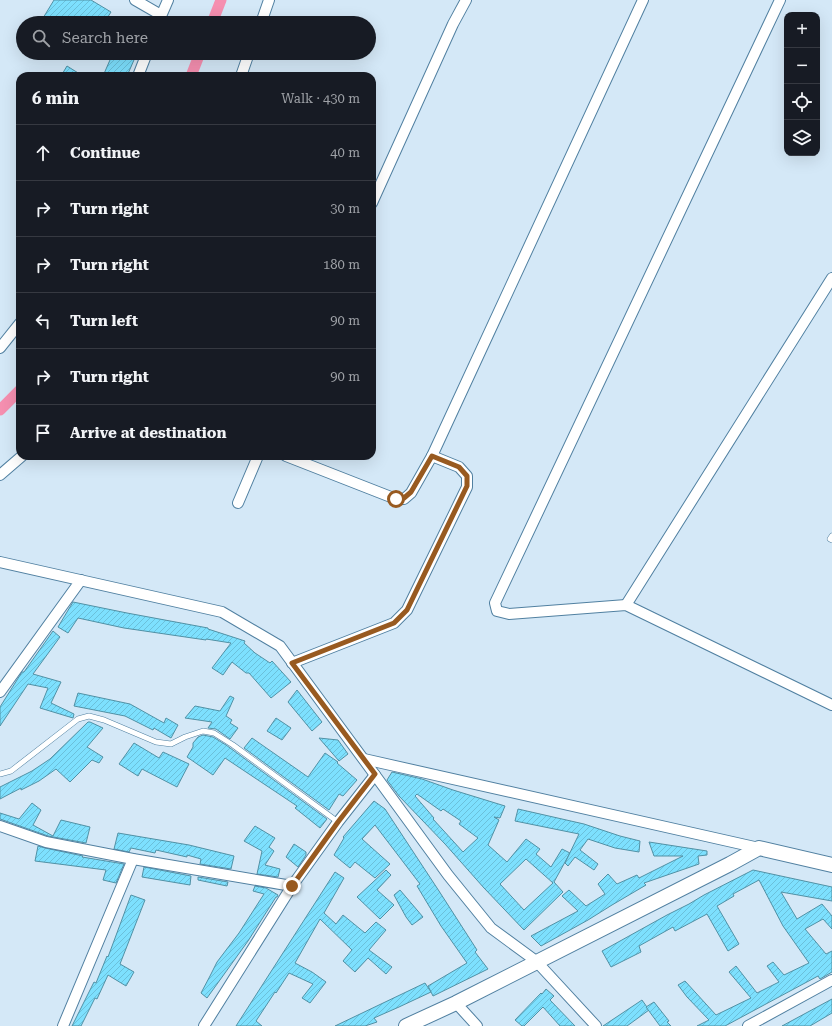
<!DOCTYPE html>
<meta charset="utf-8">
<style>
:root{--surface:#171b24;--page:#242831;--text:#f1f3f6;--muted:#9ea1a6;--line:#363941}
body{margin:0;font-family:"Roboto Serif",serif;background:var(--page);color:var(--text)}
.controls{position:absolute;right:12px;top:12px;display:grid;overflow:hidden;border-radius:8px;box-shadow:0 4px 16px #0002}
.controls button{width:36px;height:36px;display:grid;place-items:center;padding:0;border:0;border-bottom:1px solid var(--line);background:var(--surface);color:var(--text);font:20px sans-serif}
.stop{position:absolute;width:12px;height:12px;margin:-9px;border:3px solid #985a20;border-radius:50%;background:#fff}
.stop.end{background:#985a20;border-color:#fff;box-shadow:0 1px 4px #0008}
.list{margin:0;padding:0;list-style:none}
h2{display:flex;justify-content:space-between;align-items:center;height:52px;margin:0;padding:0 16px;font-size:17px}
h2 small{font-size:13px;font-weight:400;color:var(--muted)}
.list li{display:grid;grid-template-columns:26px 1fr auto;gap:12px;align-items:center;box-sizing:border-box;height:56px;padding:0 16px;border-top:1px solid var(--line)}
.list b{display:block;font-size:15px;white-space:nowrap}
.list em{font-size:13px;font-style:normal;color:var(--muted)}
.icon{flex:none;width:22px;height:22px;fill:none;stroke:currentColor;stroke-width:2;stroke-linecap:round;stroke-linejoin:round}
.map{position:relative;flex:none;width:832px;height:1026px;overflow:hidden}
.search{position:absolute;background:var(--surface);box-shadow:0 4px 16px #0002;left:16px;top:16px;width:360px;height:44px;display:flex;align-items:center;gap:10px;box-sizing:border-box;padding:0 14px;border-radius:22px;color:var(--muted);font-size:15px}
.panel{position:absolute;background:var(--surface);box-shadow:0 4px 16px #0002;left:16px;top:72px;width:360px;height:388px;border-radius:12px}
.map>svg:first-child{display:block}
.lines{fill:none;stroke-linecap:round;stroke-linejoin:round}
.canal{stroke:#f58fb0;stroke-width:11}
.building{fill:url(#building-hatch);stroke:#5191a5;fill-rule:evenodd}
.lane-casing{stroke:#5180a1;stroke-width:6}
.street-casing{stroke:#5180a1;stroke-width:12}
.secondary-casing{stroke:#5180a1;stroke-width:16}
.lane{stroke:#fff;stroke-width:5}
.street{stroke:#fff;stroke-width:10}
.secondary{stroke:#fff;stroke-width:14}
.route{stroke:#985a20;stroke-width:5}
</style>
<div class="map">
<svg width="832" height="1026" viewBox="0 0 832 1026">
<defs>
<pattern id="building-hatch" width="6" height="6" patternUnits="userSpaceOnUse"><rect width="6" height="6" fill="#7de0fe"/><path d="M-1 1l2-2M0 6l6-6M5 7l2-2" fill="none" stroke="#6bc0da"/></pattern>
</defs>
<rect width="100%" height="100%" fill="#d4e8f7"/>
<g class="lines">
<g class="canal">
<path d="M212 23 221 0"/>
<path d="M191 76 200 53"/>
<path d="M0 410 20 390"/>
</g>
</g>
<g class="building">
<path d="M54 0H91L111 12 104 23H40Z"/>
<path d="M113 53H137L127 76H103Z"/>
<path d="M67 66 83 76H61Z"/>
<path d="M73 602 127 613 208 628V629L245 641 244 643 255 653 270 663 272 661 291 682 271 698 249 673H246L232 662 223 675 212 668 231 643 206 639V640L124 628 78 618 68 633 58 627Z"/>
<path d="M53 631 60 637 33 674 61 682 51 703 74 714 73 718 40 708 48 688 28 684 0 726V707L22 672H24Z"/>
<path d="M297 690 322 722 312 731 288 702Z"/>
<path d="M78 693 130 704 164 723 166 718 178 725 171 738 154 728 153 730 125 716 74 706Z"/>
<path d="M230 696 234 698 226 716 232 720 230 723 238 728 230 739 216 729 208 728 212 722 185 718 195 706 220 711Z"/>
<path d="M276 718 291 728 282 740 267 731Z"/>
<path d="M88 722H90L103 728 87 747 103 757 99 763 92 760 70 782 56 769 39 781 21 790V788L0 799V787L32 771 50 759Z"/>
<path d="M203 735 213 737 226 745 327 819 320 828 295 808 297 806 225 758 213 775 187 757 193 747V743L198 737Z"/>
<path d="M252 738 308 777 325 753 338 762 337 763 357 780 343 796 339 794 329 810 244 748Z"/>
<path d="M319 738 338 740 348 754 339 761Z"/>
<path d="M134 743 159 758 163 752 189 764 177 787 142 769 138 776 119 764Z"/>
<path d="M392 772 422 779 453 790 505 806 500 818 494 817 499 820 488 845 507 862 526 839 540 849 536 854 551 867 562 849 570 853 554 882 563 892 524 930 484 888 445 844 399 796 387 780ZM417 794 441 811 443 809 461 821 459 824 478 838 463 852 433 819 434 818 415 796ZM526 859 553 883 524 910 500 884Z"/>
<path d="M374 801 385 809 439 891 477 950 475 952 488 969 433 996 428 986 467 963 441 926 417 886 420 884 375 825 362 839 390 864 375 878 355 862 350 868 334 855 344 838 343 837Z"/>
<path d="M32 803 41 810 33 825 53 836 61 820 90 827 86 843 48 836 0 819V813L19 819Z"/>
<path d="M518 809 584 824 620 836 640 841 639 852 615 848 588 839 580 850 598 864 594 870 575 857 568 866 565 863 579 834 515 821Z"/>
<path d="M255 826 275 838 269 847 274 851 265 865 280 869 278 877 257 874 262 851 244 841Z"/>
<path d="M118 833 189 845 234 856 231 869 200 864 201 859 187 855V857L156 850 155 853 131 848 129 852 114 849Z"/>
<path d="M649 842 707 851V855L698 856 699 864 644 883 646 885 612 905 588 920 541 946 531 936 578 911 562 896 569 890 586 906 605 894 598 884 608 874 617 884 637 875 639 878 683 856H654Z"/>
<path d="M294 844 306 852V855L298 867 286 857Z"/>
<path d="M38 846 45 848 83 856 82 857 124 864 116 883 103 880 106 870 35 861Z"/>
<path d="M144 867 191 876 190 885 142 877Z"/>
<path d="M386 870 391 875 377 890 394 905 380 919 357 897Z"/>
<path d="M753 870 832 887V901L781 892 797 919 822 904 832 916V929L823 919 805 929 826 954 832 951V972L820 979 818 976 725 1026H697L709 1020 687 997 678 985 685 981 716 1015 751 998 729 972 736 966 757 993 779 982 767 966 773 962 784 975 809 963 783 926 759 880 733 894 734 896 717 906 739 944 728 951 707 914 675 931 673 927 639 946 641 952 611 967 602 951 667 915 689 904 704 895Z"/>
<path d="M335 872 344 878 324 913 336 924 343 915 365 933 376 922 386 930 369 950 392 967 386 974 368 958 355 972 343 961 352 950 320 919 295 963 312 972 326 982 310 1003 302 998 313 984 289 973 276 993 275 992 256 1021 262 1026H236Z"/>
<path d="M198 877 228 882 227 886 198 880Z"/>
<path d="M255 886 266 888 278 895 277 897H276L248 941 207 998 201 993 210 976 217 962 239 933 264 894 253 891Z"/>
<path d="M400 890 423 917 412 925 406 917 394 895Z"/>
<path d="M131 895 145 900 120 964 134 972 126 986 108 975 97 999 95 998 81 1026H72L94 982 96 983 107 956 108 957Z"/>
<path d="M425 983 431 992 399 1007 374 1018 377 1022 365 1026H335Z"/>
<path d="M546 989 554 996 550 1000 575 1026H560L543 1007 524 1026H522L515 1020 541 993 542 994Z"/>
<path d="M832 999V1013L810 1026H782Z"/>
<path d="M642 1000 649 1010 627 1026H603Z"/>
<path d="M654 1002 669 1021 667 1022 671 1026H660L646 1007Z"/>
</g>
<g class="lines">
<defs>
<g id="lane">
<path d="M832 536 830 539 832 540"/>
<path d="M0 774 11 771 78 719 89 716 104 720 156 742 171 744 185 737 203 731 214 733 233 745 338 822"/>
</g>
<g id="street">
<path d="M135 0 161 15"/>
<path d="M780 0 495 603 497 611 509 614 626 605 832 705"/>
<path d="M158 23 168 0"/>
<path d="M261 23 269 0"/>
<path d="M138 76 147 53"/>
<path d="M241 76 249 53"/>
<path d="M372 203 453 24 466 0"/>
<path d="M0 348 20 323"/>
<path d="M286 456 396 499H404L411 493 432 456 643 0"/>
<path d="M0 475 22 456"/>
<path d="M238 503 258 456"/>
<path d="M0 562 222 612 280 646 375 775 448 875 491 928 536 961 596 1026"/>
<path d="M626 605 832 278"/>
<path d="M292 663 394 623 407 610 467 487V476L459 467 432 456"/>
<path d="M0 692 81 580"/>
<path d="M364 759 759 848"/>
<path d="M0 826 46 842 133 859 292 886"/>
<path d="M456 1003 477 1026"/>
<path d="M63 1026 133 859"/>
<path d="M204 1026 292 886 338 822 375 775"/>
<path d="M748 1026 832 980"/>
</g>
<path id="secondary" d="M406 1026 456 1003 730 864 759 848 832 865"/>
</defs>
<use href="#lane" class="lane-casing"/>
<use href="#street" class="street-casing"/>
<use href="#secondary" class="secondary-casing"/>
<use href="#lane" class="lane"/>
<use href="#street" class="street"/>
<use href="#secondary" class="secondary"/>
</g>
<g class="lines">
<path class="route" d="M292 886 338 822 375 774 292 663 394 623 407 610 467 486V476L459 467 432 456 411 492 404 498 396 499"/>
</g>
</svg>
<div class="controls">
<button>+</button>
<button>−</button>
<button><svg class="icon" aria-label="locate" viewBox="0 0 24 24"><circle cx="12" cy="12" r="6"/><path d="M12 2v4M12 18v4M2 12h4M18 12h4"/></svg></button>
<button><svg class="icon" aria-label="layers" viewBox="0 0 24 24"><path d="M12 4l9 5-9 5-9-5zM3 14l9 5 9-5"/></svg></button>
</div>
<div class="stop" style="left:396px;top:499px"></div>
<div class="stop end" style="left:292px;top:886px"></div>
<div class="search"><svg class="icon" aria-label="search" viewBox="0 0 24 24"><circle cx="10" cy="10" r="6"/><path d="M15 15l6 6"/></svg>Search here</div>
<section class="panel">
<h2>6 min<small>Walk · 430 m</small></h2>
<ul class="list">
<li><svg class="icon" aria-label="ahead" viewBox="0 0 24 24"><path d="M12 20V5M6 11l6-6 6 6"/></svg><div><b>Continue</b></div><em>40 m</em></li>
<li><svg class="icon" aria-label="right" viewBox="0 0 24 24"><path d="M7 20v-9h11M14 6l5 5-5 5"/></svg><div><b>Turn right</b></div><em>30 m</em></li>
<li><svg class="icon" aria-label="right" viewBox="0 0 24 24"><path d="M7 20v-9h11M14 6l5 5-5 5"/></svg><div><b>Turn right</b></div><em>180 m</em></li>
<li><svg class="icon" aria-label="left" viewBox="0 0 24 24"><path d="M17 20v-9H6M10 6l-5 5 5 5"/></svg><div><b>Turn left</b></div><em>90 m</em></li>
<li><svg class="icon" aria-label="right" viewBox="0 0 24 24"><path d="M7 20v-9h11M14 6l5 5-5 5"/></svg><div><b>Turn right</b></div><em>90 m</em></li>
<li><svg class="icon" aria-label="arrive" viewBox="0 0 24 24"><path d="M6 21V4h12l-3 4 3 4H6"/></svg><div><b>Arrive at destination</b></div></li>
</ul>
</section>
</div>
